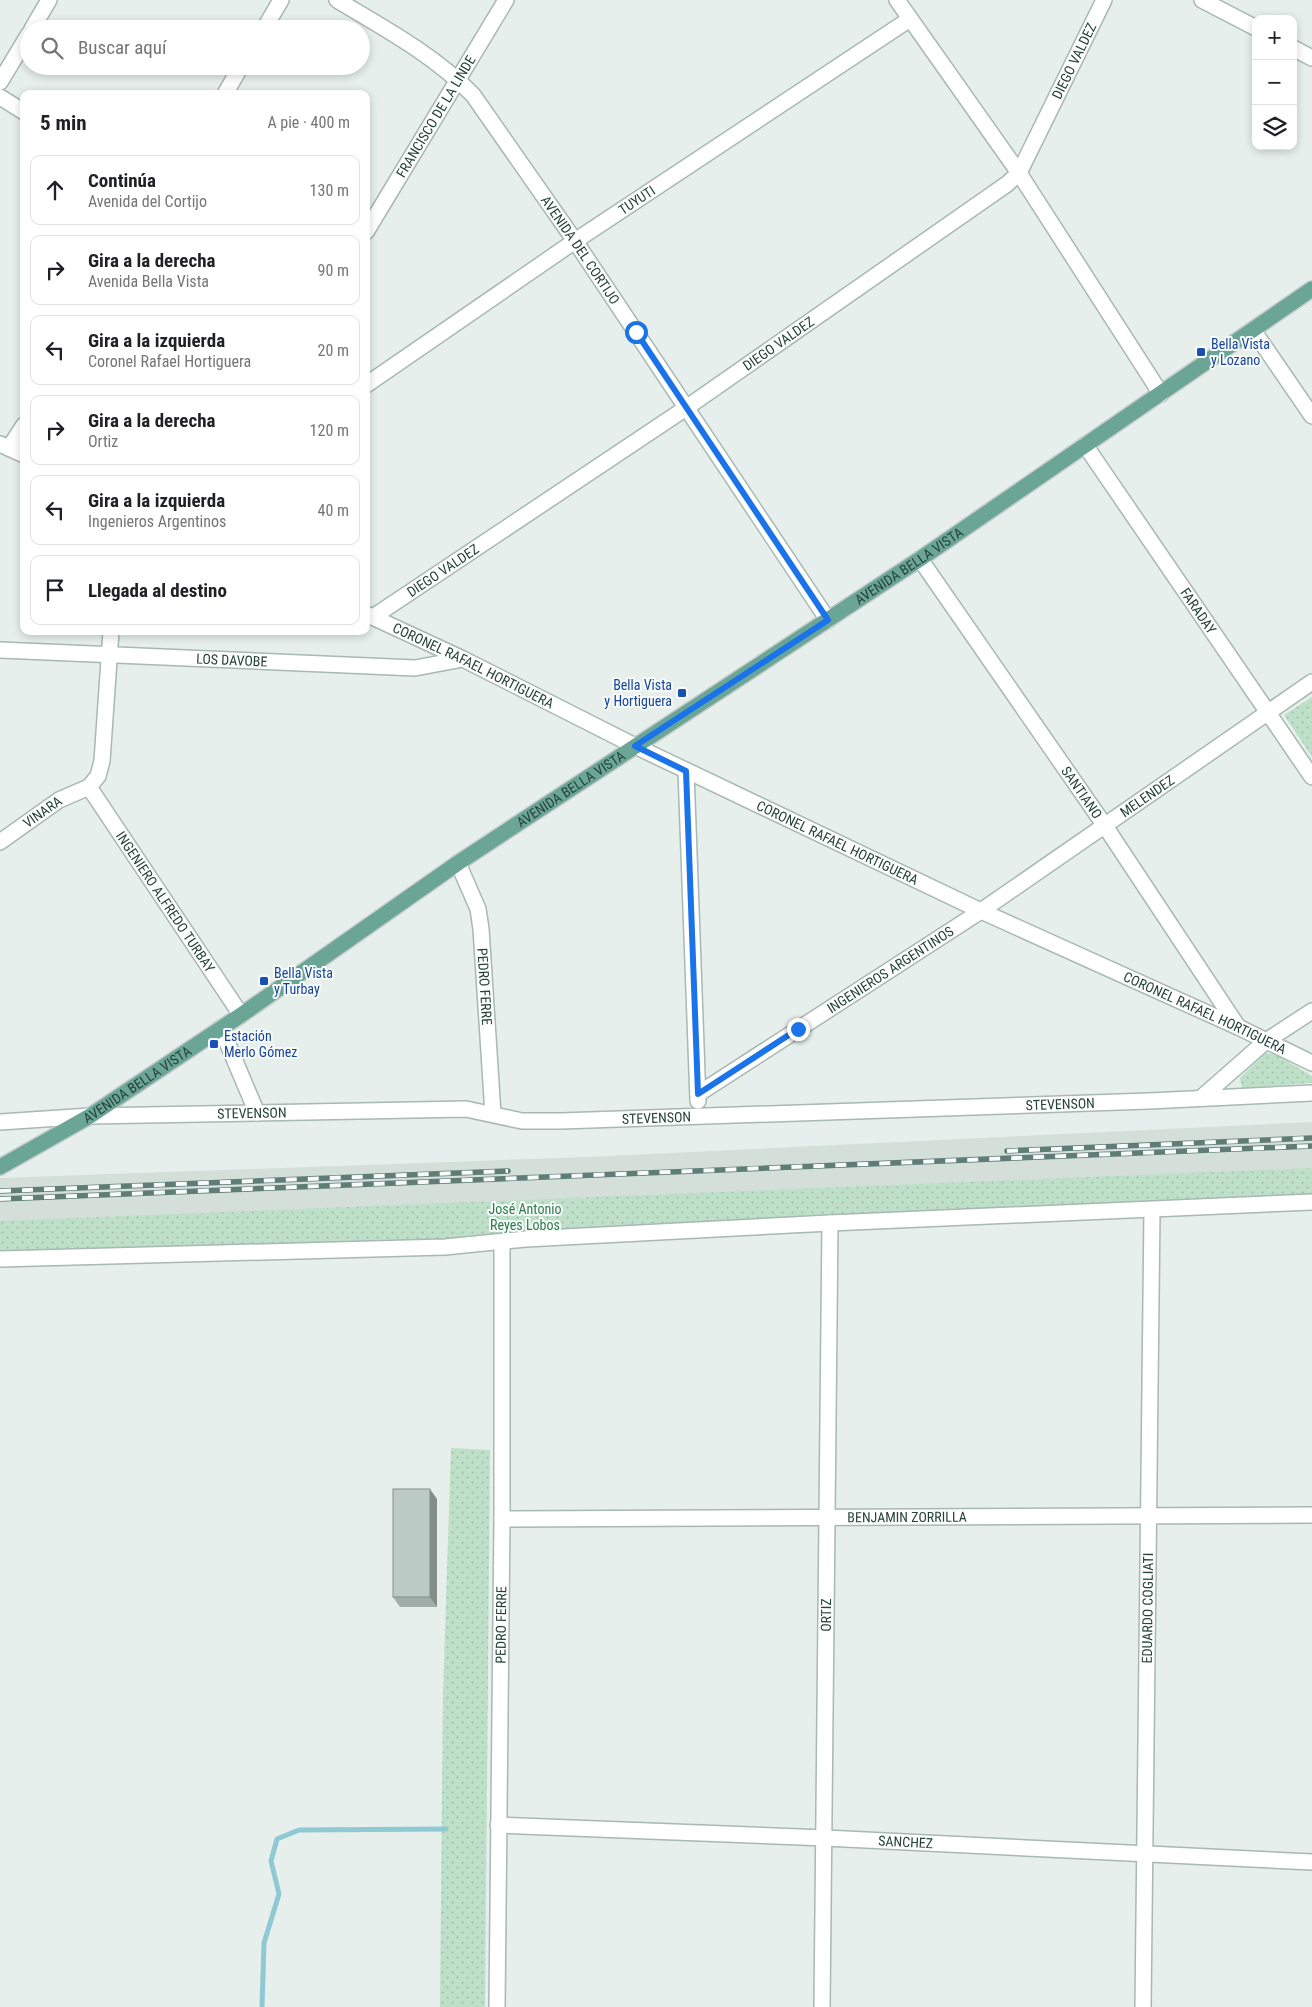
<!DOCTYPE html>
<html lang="es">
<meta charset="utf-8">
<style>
:root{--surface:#fff;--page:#f6f6f6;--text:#202124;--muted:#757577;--line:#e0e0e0}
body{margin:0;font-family:"Roboto Condensed",sans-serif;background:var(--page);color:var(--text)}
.controls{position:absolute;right:15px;top:15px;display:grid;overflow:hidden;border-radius:10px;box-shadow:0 2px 8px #0003}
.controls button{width:45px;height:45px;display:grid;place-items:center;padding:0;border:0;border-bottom:1px solid var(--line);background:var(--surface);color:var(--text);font:25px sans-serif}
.stop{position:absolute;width:15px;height:15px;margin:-11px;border:4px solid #1a73e8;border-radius:50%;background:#fff}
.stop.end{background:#1a73e8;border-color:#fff;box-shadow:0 1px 5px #0008}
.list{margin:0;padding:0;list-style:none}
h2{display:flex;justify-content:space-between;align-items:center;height:65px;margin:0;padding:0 20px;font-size:21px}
h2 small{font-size:16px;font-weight:400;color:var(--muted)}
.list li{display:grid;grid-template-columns:32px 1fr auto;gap:15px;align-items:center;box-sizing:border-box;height:70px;margin:0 10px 10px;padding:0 10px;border:1px solid var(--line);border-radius:10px}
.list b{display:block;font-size:19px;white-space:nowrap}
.list p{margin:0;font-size:16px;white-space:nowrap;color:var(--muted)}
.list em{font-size:16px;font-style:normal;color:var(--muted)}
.icon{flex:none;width:28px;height:28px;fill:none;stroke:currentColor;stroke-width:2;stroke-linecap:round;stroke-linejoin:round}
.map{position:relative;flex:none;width:1312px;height:2007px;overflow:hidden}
.search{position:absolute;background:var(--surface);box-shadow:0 2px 8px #0003;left:20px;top:20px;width:350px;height:55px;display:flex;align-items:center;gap:12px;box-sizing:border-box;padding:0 18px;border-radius:28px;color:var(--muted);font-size:19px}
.panel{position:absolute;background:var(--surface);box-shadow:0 2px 8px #0003;left:20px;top:90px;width:350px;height:545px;border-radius:10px}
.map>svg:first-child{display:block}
.built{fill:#d4dfda}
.green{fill:url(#green-dots)}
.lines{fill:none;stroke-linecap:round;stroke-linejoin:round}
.stream{stroke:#8ec9d4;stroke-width:5}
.minor-casing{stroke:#a8b8b2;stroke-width:18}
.major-casing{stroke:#c2cac8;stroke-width:18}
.minor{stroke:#fff;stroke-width:15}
.major{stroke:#6aa596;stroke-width:15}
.rail-casing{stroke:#5f7d75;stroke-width:5.5}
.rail{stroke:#f7fbf9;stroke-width:4;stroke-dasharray:11;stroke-linecap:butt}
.wall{fill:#a1aea9}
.shaded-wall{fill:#838d89}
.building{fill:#bbcac4;stroke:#838d89}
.route{stroke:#1a73e8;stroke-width:6}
.transit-dot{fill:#1a4fb4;stroke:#f7fbf9;stroke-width:2}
.labels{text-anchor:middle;stroke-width:4;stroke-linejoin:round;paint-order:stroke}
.street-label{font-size:14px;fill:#24423a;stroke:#f7fbf9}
.transit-label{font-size:14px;fill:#164399;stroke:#f7fbf9;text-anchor:start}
.park-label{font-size:14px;fill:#2d7a4b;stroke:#f7fbf9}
</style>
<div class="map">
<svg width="1312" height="2007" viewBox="0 0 1312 2007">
<defs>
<pattern id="green-dots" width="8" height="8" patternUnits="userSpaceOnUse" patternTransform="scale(1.25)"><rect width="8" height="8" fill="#bfe0c8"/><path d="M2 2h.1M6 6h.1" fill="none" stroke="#a4c1ad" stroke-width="1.8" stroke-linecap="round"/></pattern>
</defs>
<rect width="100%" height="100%" fill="#e6efeb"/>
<path class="built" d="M1312 1122V1194L0 1262V1178L587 1157Z"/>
<g class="green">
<path d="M1312 697V757L1284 715Z"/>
<path d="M1265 1053 1275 1054 1312 1076V1083L1242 1088 1240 1078Z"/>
<path d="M1312 1168V1196L507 1236 0 1255V1221Z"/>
<path d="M451 1448 490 1450 485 2007H440L443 1692Z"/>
</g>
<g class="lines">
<path class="stream" d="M262 2007 264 1943 279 1894 271 1861 277 1839 299 1830 446 1829"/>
<defs>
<g id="minor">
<path id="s1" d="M337 0C384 28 434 55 473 95L575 241 828 620"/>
<path d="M897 0 1019 173 1161 394"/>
<path d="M1202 0 1256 28"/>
<path d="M32 29 49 0"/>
<path d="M264 29 281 0"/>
<path d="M1293 48 1312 58"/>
<path d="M0 82 29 34"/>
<path d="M225 94 241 66"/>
<path d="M0 97 24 112"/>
<path id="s2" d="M366 232 506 0"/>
<path d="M1253 330 1312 416"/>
<path id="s3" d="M366 385 575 241 910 19"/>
<path d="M0 444 24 455"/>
<path id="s4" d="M1085 445 1312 777"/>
<path d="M9 448 24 425"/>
<path id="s5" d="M920 559 1105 826 1238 1027"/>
<path id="s6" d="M366 614 463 659 635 746 981 911 1238 1027 1312 1063"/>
<path id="s7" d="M373 617 686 408 1007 184 1019 173 1104 0"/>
<path id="s8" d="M0 650 415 668 463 659"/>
<path d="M686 771 698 1101"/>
<path id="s9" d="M89 787 241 1015"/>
<path id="s10" d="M0 842 59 800 89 787 98 776 102 761 111 631"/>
<path id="s11" d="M458 863 478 909 481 929 493 1114"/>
<path d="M221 1028 257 1113"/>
<path id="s12" d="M698 1094 981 911 1312 682"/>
<path d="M1201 1098 1266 1041 1312 1011"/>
<path id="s13" d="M0 1122 90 1116 466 1109 522 1121H561L1149 1101 1312 1093"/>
<path d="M0 1259 445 1247 526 1239 830 1223 1312 1202"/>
<path id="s14" d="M502 1519 1312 1515"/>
<path id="s15" d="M498 1825 825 1838 1312 1862"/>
<path id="s16" d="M497 2007 502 1519V1242"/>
<path id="s17" d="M822 2007 830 1223"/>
<path id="s18" d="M1143 2007 1152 1210"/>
</g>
<g id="major">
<path id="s19" d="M0 1167 90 1116 241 1015 458 863 920 559 1312 289"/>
</g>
</defs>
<use href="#minor" class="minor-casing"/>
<use href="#major" class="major-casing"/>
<use href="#minor" class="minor"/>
<use href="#major" class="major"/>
<defs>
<g id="rail">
<path d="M1007 1151 1312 1138"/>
<path d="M0 1191 508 1171"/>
<path d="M0 1199 1312 1146"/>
</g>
</defs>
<use href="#rail" class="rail-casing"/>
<use href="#rail" class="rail"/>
</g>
<path class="wall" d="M437 1499V1607H400L393 1597Z"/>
<path class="shaded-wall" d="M430 1489 437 1499V1607L430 1597Z"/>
<rect class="building" x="393" y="1489" width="37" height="108"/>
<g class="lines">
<path class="route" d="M636 332 828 620 635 746 686 771 698 1094 798 1029"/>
</g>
<g class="transit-dot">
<rect x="1196" y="347" width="10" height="10" rx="2.5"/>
<rect x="677" y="688" width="10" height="10" rx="2.5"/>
<rect x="259" y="976" width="10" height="10" rx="2.5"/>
<rect x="209" y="1039" width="10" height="10" rx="2.5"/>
</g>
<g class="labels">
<g class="street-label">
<text dy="5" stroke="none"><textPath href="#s7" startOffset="909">DIEGO VALDEZ</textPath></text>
<text dy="5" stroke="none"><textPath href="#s2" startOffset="135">FRANCISCO DE LA LINDE</textPath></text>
<text dy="5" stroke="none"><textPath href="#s3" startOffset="328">TUYUTI</textPath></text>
<text dy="5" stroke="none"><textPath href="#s1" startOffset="355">AVENIDA DEL CORTIJO</textPath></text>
<text dy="5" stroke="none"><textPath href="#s7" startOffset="489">DIEGO VALDEZ</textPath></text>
<text dy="5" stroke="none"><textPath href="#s19" startOffset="1090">AVENIDA BELLA VISTA</textPath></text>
<text dy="5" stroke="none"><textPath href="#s7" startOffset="84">DIEGO VALDEZ</textPath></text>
<text dy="5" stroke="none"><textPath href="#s4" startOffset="201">FARADAY</textPath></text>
<text dy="5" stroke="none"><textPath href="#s8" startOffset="232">LOS DAVOBE</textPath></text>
<text dy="5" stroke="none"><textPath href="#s6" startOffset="119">CORONEL RAFAEL HORTIGUERA</textPath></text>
<text dy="5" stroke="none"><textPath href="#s19" startOffset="685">AVENIDA BELLA VISTA</textPath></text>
<text dy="5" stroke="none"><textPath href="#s5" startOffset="284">SANTIANO</textPath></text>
<text dy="5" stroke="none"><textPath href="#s12" startOffset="539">MELENDEZ</textPath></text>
<text dy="5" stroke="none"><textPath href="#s10" startOffset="52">VINARA</textPath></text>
<text dy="5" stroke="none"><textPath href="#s6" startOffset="524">CORONEL RAFAEL HORTIGUERA</textPath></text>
<text dy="5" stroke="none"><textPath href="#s9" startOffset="138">INGENIERO ALFREDO TURBAY</textPath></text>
<text dy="5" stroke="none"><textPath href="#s12" startOffset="229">INGENIEROS ARGENTINOS</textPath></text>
<text dy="5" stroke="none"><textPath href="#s11" startOffset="128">PEDRO FERRE</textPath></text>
<text dy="5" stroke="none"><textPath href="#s6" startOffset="929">CORONEL RAFAEL HORTIGUERA</textPath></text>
<text dy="5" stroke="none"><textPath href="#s19" startOffset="160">AVENIDA BELLA VISTA</textPath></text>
<text dy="5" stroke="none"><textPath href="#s13" startOffset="1062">STEVENSON</textPath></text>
<text dy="5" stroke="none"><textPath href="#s13" startOffset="252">STEVENSON</textPath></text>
<text dy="5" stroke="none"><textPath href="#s13" startOffset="658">STEVENSON</textPath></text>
<text dy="5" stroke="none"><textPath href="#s14" startOffset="405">BENJAMIN ZORRILLA</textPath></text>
<text dy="5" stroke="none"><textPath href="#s18" startOffset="399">EDUARDO COGLIATI</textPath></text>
<text dy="5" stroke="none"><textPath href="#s17" startOffset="392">ORTIZ</textPath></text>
<text dy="5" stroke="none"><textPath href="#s16" startOffset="382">PEDRO FERRE</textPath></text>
<text dy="5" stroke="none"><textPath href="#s15" startOffset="408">SANCHEZ</textPath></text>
</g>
<g class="transit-label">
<text x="1211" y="349">Bella Vista<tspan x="1211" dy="16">y Lozano</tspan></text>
<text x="672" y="690" text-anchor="end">Bella Vista<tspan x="672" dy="16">y Hortiguera</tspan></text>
<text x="274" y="978">Bella Vista<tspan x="274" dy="16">y Turbay</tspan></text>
<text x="224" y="1041">Estación<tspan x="224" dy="16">Merlo Gómez</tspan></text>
</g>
<g class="park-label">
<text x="525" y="1214">José Antonio<tspan x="525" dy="16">Reyes Lobos</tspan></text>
</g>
</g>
</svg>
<div class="controls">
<button>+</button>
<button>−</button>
<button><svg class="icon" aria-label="layers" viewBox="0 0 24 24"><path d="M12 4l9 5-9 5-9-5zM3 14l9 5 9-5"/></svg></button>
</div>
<div class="stop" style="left:636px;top:332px"></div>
<div class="stop end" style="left:798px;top:1029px"></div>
<div class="search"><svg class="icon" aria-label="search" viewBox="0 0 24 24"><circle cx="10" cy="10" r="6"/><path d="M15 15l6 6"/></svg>Buscar aquí</div>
<section class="panel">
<h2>5 min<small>A pie · 400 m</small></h2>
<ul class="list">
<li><svg class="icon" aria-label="ahead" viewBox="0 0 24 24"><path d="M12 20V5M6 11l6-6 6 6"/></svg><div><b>Continúa</b><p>Avenida del Cortijo</p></div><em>130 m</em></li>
<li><svg class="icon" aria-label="right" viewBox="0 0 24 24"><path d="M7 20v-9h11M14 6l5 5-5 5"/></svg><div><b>Gira a la derecha</b><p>Avenida Bella Vista</p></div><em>90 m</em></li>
<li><svg class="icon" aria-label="left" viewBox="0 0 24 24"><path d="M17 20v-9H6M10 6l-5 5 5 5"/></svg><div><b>Gira a la izquierda</b><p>Coronel Rafael Hortiguera</p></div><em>20 m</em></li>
<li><svg class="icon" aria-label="right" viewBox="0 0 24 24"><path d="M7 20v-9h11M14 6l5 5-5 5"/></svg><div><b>Gira a la derecha</b><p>Ortiz</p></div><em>120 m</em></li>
<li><svg class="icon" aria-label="left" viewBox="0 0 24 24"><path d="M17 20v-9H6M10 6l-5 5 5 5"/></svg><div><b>Gira a la izquierda</b><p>Ingenieros Argentinos</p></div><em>40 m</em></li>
<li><svg class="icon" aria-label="arrive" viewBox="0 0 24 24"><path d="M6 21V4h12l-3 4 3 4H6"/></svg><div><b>Llegada al destino</b></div></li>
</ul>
</section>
</div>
